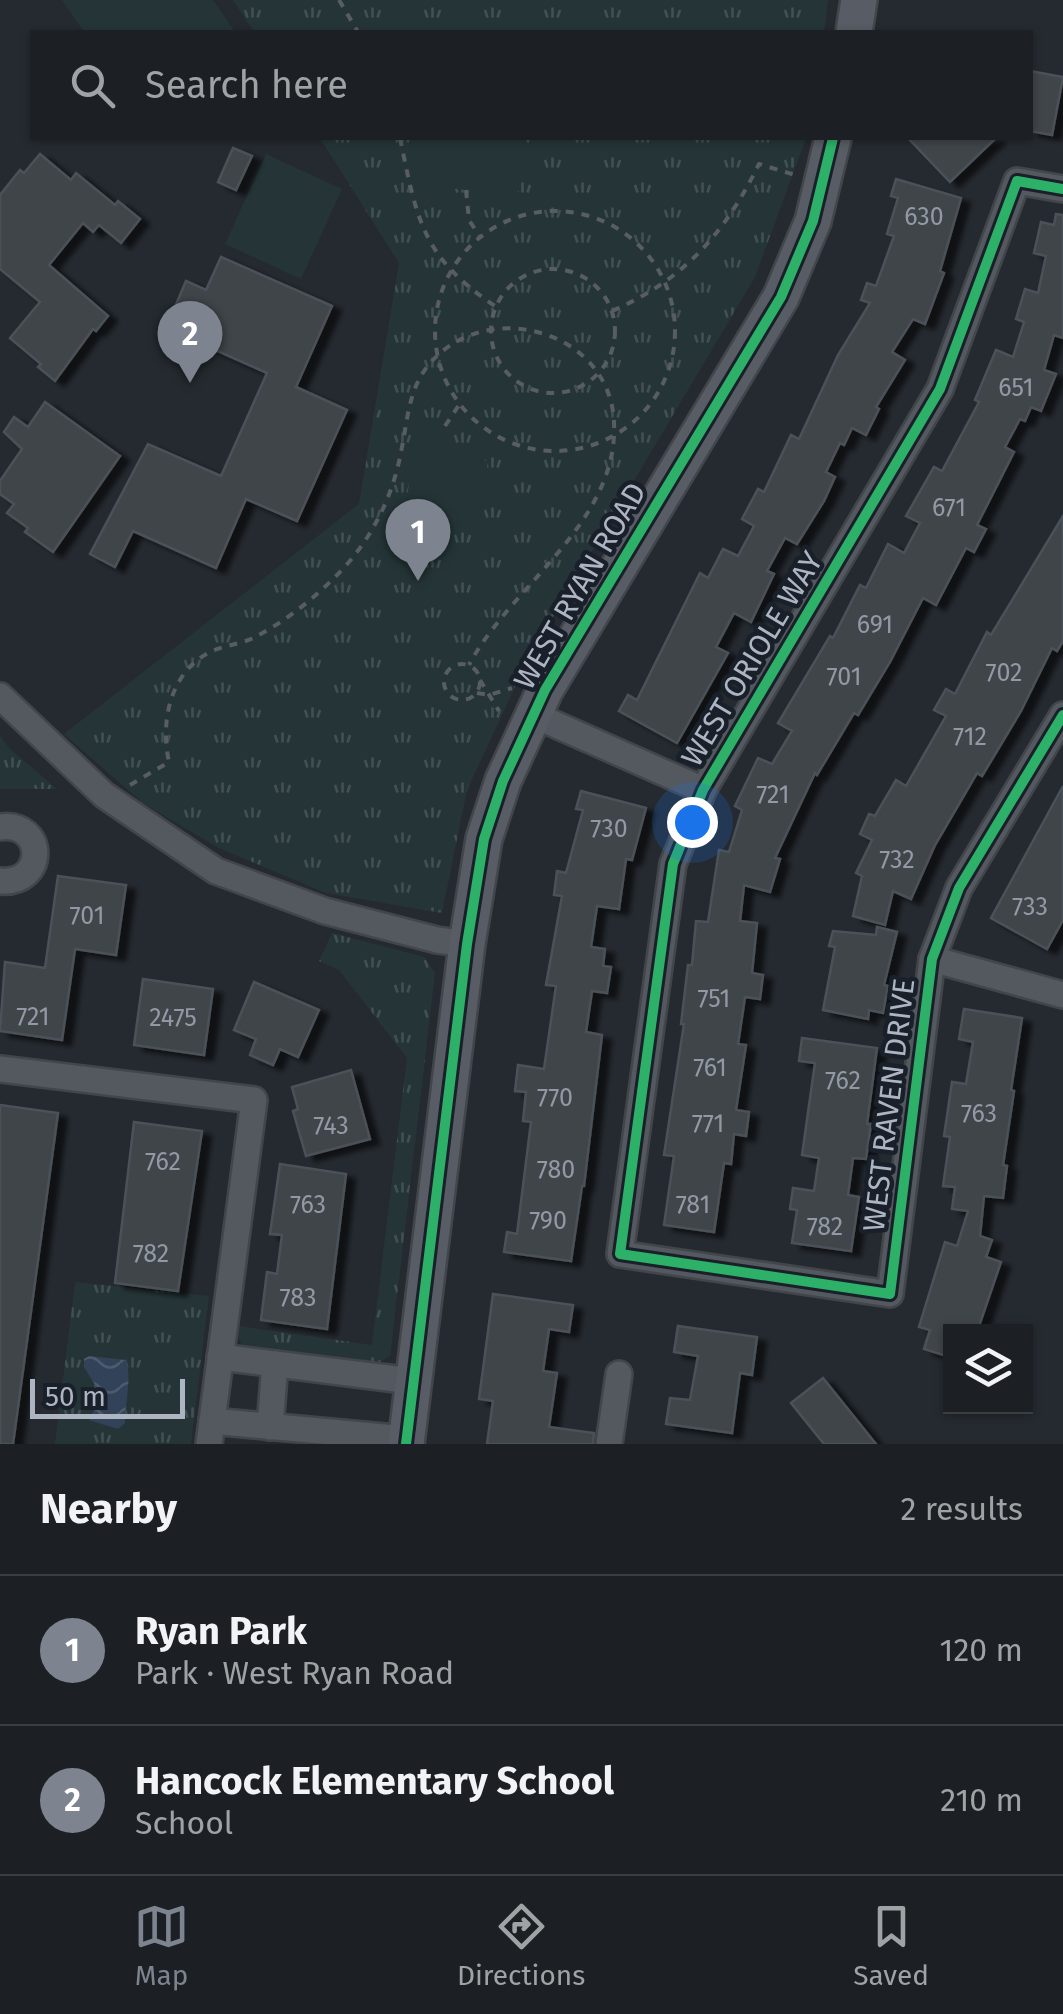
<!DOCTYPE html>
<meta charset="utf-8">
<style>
:root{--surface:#1c2024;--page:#25282c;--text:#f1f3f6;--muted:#a0a3a6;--line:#3a3e41;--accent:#7d8490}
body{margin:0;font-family:"Fira Sans",sans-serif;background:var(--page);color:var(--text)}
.controls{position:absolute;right:30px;bottom:30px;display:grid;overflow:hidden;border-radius:0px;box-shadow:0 2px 8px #0004}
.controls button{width:90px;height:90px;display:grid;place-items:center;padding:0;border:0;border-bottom:2px solid var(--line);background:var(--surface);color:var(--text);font:50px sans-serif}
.scale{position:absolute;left:30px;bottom:25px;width:155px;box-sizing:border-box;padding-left:10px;border:5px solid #adb5c3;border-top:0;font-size:28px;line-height:35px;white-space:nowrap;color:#adb5c3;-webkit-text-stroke:8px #19202a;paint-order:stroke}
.you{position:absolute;left:692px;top:822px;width:35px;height:35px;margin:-25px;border:8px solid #fff;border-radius:50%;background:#1a73e8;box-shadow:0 0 0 15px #1a73e833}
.badge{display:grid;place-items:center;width:65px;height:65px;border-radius:50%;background:var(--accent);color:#fff;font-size:32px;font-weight:700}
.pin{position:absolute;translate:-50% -82px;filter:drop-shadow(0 2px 5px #0008)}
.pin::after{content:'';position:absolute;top:52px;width:35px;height:30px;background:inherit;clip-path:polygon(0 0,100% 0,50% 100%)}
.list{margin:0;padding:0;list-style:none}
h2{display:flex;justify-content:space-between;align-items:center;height:130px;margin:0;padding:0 40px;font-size:42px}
h2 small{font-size:32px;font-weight:400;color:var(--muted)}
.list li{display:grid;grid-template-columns:65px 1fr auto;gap:30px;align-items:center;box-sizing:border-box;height:150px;padding:0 40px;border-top:2px solid var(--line)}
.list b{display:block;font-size:38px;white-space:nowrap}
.list p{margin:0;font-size:32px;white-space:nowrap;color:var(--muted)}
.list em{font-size:32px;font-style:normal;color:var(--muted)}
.icon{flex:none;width:55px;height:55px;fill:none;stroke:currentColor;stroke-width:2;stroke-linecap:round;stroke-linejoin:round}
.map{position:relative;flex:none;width:1063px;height:1444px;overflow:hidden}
.search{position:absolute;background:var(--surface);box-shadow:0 2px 8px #0004;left:30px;right:30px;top:30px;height:110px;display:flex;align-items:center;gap:25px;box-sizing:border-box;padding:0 35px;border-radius:0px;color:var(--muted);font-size:38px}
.sheet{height:430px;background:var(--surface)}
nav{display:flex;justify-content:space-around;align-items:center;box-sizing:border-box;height:140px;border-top:2px solid var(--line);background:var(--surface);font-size:28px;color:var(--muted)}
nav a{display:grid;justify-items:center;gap:5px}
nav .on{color:var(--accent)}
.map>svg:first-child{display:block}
.grass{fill:url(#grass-tufts)}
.pitch{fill:#253537}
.water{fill:url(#water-waves)}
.building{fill:#40444a;stroke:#4c5158;stroke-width:2.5;filter:url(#shadow)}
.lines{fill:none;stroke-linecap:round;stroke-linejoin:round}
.street-casing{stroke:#42464b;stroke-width:30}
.secondary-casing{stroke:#42464b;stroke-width:40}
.path{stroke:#585c63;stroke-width:4;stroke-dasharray:8 8;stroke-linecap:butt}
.street{stroke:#54585f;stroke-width:25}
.secondary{stroke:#585c64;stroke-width:35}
.cycleway-casing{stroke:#19202a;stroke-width:16}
.cycleway{stroke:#2db169;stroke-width:10}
.labels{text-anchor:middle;stroke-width:9;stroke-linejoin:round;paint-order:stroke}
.number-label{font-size:25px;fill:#9299a5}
.street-label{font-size:30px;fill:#adb5c3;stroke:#19202a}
</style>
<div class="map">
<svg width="1063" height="1444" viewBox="0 0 1063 1444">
<defs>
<pattern id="grass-tufts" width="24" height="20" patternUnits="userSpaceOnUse" patternTransform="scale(2.5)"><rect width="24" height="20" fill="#253537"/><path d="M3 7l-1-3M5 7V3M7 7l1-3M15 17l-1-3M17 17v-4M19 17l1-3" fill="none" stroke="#425052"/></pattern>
<pattern id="water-waves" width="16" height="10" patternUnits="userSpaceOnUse" patternTransform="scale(2.5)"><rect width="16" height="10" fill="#324258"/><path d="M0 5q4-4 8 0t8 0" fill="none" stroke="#4d5b6e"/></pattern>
<filter id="shadow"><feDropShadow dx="9" dy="5" stdDeviation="2.5" flood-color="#0009"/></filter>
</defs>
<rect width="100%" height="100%" fill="#252a30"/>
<g class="grass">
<path d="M233 0H828L824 32H254Z"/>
<path d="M320 138H806L755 277 528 659 467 790 442 913 326 893 219 848 143 803 64 734 359 504 399 263Z"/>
<path d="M0 736 10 749 57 789H0Z"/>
<path d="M332 933 424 957 435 973 390 1356 368 1368 244 1349 232 1325 372 1345 407 1058 339 970 319 961Z"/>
<path d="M75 1282 209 1296 191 1444H55Z"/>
</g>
<g class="pitch">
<path d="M62 0H213L235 32H84Z"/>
<path d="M426 138H525L517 197 420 184Z"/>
<path d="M266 154 342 189 301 279 225 244Z"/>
<path d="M414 451 488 461 481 508 407 497Z"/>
</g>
<path class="water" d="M89 1356 126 1360C132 1379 125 1403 125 1423L118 1429 89 1420 97 1404 93 1393 95 1385 84 1367V1359Z"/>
<g class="building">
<path d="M1030 71 1063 77 1052 135 1030 131Z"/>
<path d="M908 138H996L950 182Z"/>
<path d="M233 148 252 156 236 190 218 182Z"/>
<path d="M40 154 71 180 76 173 115 205 118 201 140 219 121 243 99 225 93 232 83 223 49 265 108 316 96 331 93 329 55 381 38 367 41 364 10 338 40 302 0 269V195L20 170 24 173Z"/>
<path d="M896 179 961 198 940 271 944 273 925 324 913 319 892 352 905 360 876 407 879 409 866 435 852 428 844 445 840 443 826 472 835 477 824 501 797 544 785 538 767 571 774 574 751 622 734 613 716 647 728 653 677 743 619 711 628 695 637 700 700 573 708 578 723 549 738 556 754 526 742 519 758 489 764 492 791 435 799 439 838 355 870 303 861 300 867 283 876 286 894 236 887 234 898 198 891 196Z"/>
<path d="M1056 214 1063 215V338L1054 335 1044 370 1056 374 1041 411 1031 407 1025 421 1020 419 1005 447 1014 452 977 525 986 529 974 552 966 548 936 605 923 598 890 662 858 715 854 713 817 775 815 773 775 858 780 859 770 892 744 885 740 921 757 923 752 973 763 975 760 999 745 997 738 1044 746 1045 736 1110 749 1112 746 1136 734 1134 731 1164 724 1163 714 1232 664 1225 674 1156 664 1155 684 1024H681L688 965H692L696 921 708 922 719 850 729 852 742 810 735 806 758 758 772 764 792 731 778 723 830 636 833 638 860 585 866 588 888 544 904 553 920 523 906 516 934 467 942 471 979 402 975 400 996 350 1013 357 1024 322 1016 319 1025 289 1038 293 1046 256 1034 253 1041 222 1054 225Z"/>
<path d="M221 257 332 306 296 387 347 410 297 521 246 499 216 568 133 531 115 567 90 554 148 444 221 476 267 373 166 328 186 281 206 290Z"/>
<path d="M45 402 120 456 53 552 25 532 28 528 7 513 14 504 0 494V481L22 449 4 432 14 417 28 427Z"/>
<path d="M1063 516V641L1057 651 1052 648 1021 711 982 776 977 773 935 845 911 899 893 891 885 925 853 916 862 876 856 873 872 840 860 834 869 814 875 816 896 780 906 786 946 716 934 710 946 689 955 694 987 632 991 635Z"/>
<path d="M1063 786V920L1047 949 991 918Z"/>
<path d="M581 791 646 808 632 860 626 859 619 909 597 906 591 947 605 949 603 966 611 967 607 993 592 991 586 1032 602 1035 584 1186H582L571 1261 504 1252 507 1232 517 1234 531 1122 523 1121 526 1092 515 1091 518 1065 544 1069 556 986 546 985 562 896 554 895 557 871 566 873 583 810 576 809Z"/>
<path d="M58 876 126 885 116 955 75 949 62 1040 0 1031 5 962 45 968Z"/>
<path d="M877 927 897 932 884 985 888 986 883 1013 869 1010 868 1019 823 1010 835 947 829 946 833 931 876 935Z"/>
<path d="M143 979 213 989 204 1055 134 1045Z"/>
<path d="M254 982 319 1010 298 1057 280 1049 273 1065 250 1055 256 1039 234 1030Z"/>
<path d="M964 1009 1022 1018 1011 1090 1014 1091 1003 1165 1007 1166 1003 1198 984 1196 980 1236 992 1240 986 1257 1001 1262 977 1332H950V1357L924 1349 930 1330 919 1327 945 1242 957 1246 968 1211 952 1209 955 1187 943 1186 950 1137 944 1136 952 1082 966 1084 973 1042 959 1039Z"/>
<path d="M802 1038 877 1048 867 1124H871L866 1159 853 1158 848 1195 859 1197 851 1251 792 1243 797 1210 790 1209 793 1188 814 1191 819 1158 802 1155 815 1063 799 1061Z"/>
<path d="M351 1070 370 1139 306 1156 293 1111 298 1109 292 1087Z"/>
<path d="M0 1105 58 1113 13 1444H0Z"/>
<path d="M134 1122 202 1131 178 1291 115 1283Z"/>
<path d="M280 1164 346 1174 327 1329 261 1320 267 1272 277 1274 282 1235 270 1234Z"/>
<path d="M493 1294 573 1305 569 1332 549 1329 543 1371 557 1373 549 1427 594 1433 593 1444H487L493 1401 479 1399Z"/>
<path d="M678 1326 757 1337 752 1375 740 1373 732 1433 666 1424 670 1398 690 1400 698 1356 674 1352Z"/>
<path d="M823 1378 876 1444H824L791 1403Z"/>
</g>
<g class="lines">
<defs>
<g id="street">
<path d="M1063 189 1017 181 940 389 703 790 673 864 620 1254 890 1294 932 959 959 888 1063 715"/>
<path d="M0 696 104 795 216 871 325 911 437 940 467 944"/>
<path d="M534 715 703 790"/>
<path d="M0 827C46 821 47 885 0 881"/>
<path d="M932 959 1063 995"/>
<path d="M0 1069 254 1100 209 1444"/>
<path d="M220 1357 412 1381"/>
<path d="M212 1421 406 1439"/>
<path d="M270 1427 275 1364"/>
<path d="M609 1444 619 1374"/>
</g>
<g id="secondary">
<path d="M854 32 859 0"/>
<path d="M406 1444 467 944 484 839 503 781 545 690 781 297 813 221 833 138"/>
</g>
</defs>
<use href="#street" class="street-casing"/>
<use href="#secondary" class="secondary-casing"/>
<g class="path">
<path d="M339 0 358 32"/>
<path d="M400 138C417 220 422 257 495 306"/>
<path d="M466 190 469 220 480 237"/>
<circle cx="555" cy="331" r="120"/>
<circle cx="553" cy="331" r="62"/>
<path d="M612 311C684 280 725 233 759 164L795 175"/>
<path d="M445 426 459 405"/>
<circle cx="462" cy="682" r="18"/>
<path d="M480 680 499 711"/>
<path d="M477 693 489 695 512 688"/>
<path d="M130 785 169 762C160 721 170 671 212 651 226 645 242 644 255 637 284 622 311 601 334 578 369 544 392 500 401 452 408 419 408 387 432 361 491 297 610 332 614 422 619 523 511 585 469 665"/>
</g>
<use href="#street" class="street"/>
<use href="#secondary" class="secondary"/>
<defs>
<g id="cycleway">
<path d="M1063 189 1017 181 940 389 703 790 673 864 620 1254 890 1294 932 959 959 888 1063 715"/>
<path d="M406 1444 467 944 484 839 503 781 545 690 781 297 813 221 833 138"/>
</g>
</defs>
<use href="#cycleway" class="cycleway-casing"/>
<use href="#cycleway" class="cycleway"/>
</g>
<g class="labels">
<g class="number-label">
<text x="924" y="225">630</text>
<text x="1016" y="396">651</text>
<text x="949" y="516">671</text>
<text x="875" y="633">691</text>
<text x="1004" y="681">702</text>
<text x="844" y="685">701</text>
<text x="970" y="745">712</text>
<text x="773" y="803">721</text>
<text x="609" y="837">730</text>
<text x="897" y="868">732</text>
<text x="1030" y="915">733</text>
<text x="87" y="924">701</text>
<text x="714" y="1007">751</text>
<text x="33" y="1025">721</text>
<text x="173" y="1026">2475</text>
<text x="710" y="1076">761</text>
<text x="843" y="1089">762</text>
<text x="555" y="1106">770</text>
<text x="979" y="1122">763</text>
<text x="708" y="1132">771</text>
<text x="331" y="1134">743</text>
<text x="163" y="1170">762</text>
<text x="556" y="1178">780</text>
<text x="308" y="1213">763</text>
<text x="693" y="1213">781</text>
<text x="548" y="1229">790</text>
<text x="825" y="1235">782</text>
<text x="151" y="1262">782</text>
<text x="298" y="1306">783</text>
</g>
<g class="street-label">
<text transform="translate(580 586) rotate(-60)" y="10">WEST RYAN ROAD</text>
<text transform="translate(752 659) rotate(-59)" y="10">WEST ORIOLE WAY</text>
<text transform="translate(889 1105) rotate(-83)" y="10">WEST RAVEN DRIVE</text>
</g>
</g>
</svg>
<div class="controls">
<button><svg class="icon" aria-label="layers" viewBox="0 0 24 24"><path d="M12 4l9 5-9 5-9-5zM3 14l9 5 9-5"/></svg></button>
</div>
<div class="scale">50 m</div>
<div class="you"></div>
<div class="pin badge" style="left:418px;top:581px">1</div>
<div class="pin badge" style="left:190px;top:383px">2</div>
<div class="search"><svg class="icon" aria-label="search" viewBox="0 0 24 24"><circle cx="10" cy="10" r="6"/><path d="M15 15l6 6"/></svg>Search here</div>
</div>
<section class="sheet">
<h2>Nearby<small>2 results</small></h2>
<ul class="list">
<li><span class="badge">1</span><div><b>Ryan Park</b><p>Park · West Ryan Road</p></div><em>120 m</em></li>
<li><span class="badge">2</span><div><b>Hancock Elementary School</b><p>School</p></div><em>210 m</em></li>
</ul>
</section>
<nav>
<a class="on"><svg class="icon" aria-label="map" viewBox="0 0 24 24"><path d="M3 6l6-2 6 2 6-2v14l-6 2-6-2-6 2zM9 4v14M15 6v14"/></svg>Map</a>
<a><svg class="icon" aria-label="directions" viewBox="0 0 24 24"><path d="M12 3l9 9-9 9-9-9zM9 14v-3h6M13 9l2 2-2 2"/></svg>Directions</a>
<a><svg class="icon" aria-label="saved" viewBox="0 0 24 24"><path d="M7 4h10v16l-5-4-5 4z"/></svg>Saved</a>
</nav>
